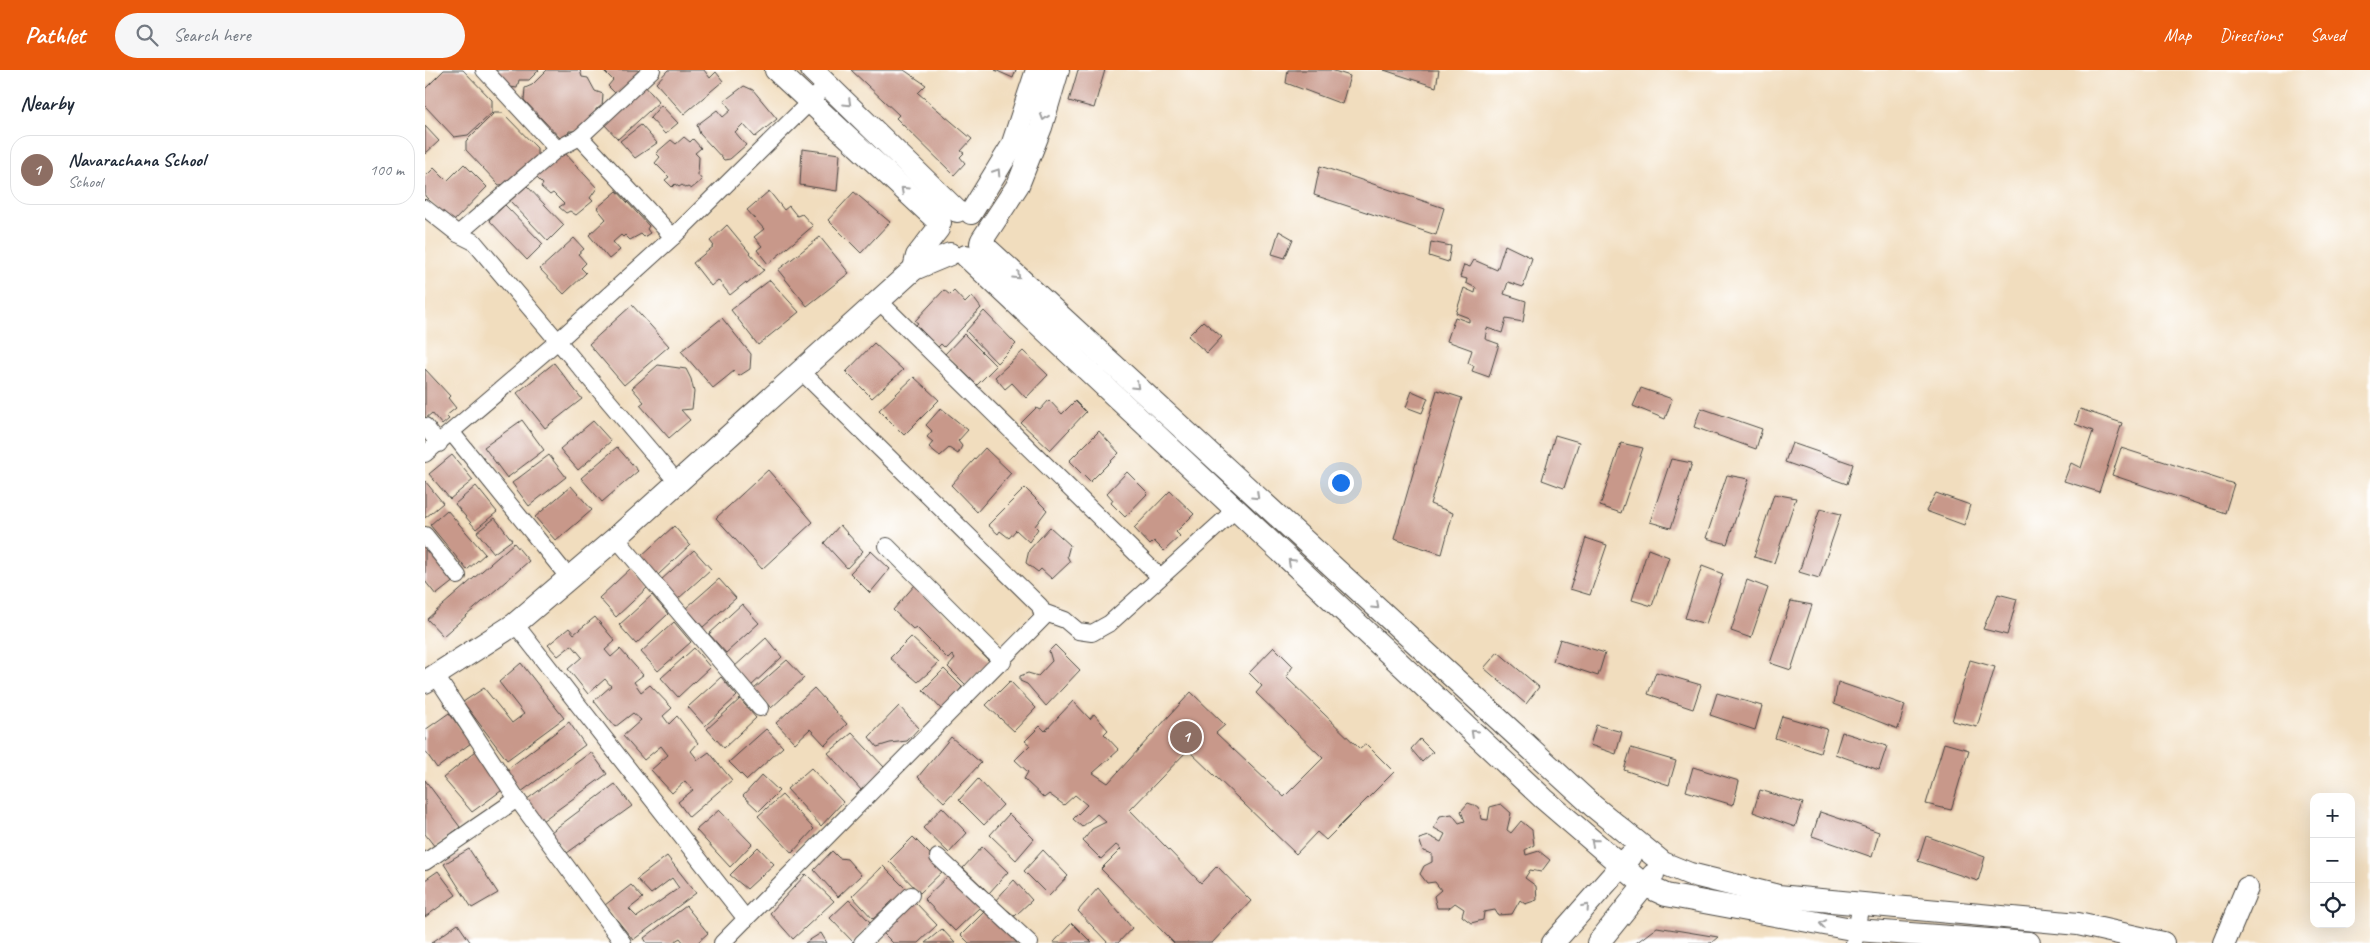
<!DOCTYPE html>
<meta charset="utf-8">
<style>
:root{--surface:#fff;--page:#f6f6f7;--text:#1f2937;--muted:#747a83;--line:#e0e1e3;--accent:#ea580c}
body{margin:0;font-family:Caveat,sans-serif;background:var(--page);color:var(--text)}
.controls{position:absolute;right:15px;bottom:15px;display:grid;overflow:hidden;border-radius:10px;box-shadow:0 5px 20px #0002}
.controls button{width:45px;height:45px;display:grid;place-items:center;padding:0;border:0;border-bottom:1px solid var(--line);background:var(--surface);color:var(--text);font:25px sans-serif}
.you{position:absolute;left:915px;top:412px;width:18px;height:18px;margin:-12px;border:4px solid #fff;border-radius:50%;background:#1a73e8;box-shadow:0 0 0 8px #1a73e833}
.badge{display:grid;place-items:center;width:32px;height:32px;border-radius:50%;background:var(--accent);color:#fff;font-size:16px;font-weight:700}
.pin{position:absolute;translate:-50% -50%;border:2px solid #fff;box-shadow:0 1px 5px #0006}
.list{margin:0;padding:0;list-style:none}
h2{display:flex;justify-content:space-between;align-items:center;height:65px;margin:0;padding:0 20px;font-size:21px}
h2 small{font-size:16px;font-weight:400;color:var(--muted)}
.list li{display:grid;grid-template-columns:32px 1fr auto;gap:15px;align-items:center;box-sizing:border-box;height:70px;margin:0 10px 10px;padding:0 10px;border:1px solid var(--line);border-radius:20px}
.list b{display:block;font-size:19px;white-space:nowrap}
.list p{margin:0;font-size:16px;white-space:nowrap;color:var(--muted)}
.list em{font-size:16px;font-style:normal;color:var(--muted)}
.icon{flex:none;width:28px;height:28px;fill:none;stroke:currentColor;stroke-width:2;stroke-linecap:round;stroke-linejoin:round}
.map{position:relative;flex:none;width:1945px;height:873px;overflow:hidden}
header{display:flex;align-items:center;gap:30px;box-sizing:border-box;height:70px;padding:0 25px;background:var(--accent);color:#fff}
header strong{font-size:24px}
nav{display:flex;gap:28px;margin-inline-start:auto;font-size:18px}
.search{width:350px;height:45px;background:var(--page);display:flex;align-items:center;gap:12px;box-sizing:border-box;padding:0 18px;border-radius:28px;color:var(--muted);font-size:19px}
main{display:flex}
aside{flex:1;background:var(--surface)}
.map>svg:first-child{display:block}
.building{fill:#c8988a}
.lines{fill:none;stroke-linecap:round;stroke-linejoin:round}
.street-casing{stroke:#494641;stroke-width:18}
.secondary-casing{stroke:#494641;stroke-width:24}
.street{stroke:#fff;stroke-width:16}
.secondary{stroke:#fff;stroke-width:22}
.oneway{stroke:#a0a0a0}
</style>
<header>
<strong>Pathlet</strong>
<div class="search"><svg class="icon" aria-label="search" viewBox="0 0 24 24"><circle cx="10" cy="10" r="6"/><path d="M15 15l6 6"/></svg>Search here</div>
<nav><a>Map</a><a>Directions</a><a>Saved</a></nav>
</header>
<main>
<aside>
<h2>Nearby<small></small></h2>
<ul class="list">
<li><span class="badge" style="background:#8d6e63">1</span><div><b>Navarachana School</b><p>School</p></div><em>100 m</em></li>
</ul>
</aside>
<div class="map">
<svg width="1945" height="873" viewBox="0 0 1945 873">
<rect width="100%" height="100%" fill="#fff"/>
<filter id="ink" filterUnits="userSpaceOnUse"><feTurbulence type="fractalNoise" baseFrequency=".02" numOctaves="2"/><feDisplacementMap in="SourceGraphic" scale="10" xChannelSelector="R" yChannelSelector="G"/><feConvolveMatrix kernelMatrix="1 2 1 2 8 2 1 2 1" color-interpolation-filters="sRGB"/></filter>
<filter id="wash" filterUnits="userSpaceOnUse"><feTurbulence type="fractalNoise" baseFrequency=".0096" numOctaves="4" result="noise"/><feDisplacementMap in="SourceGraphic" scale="20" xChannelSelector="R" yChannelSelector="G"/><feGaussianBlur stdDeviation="1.12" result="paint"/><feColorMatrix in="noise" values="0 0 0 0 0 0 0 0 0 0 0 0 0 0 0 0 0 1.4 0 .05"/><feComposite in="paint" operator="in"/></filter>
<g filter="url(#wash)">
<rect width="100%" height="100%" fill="#f1ddbe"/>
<g id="blocks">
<g class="building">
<path d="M19 0H38L67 30V43L43 65 29 67 0 36V19Z"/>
<path d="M69 0H114L104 10H94L92 18 85 17Z"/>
<path d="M122 0H155L157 7 163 8 170 21 178 24 177 37 171 39 170 46 154 61H144L142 69 135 68 99 30 100 18 107 15Z"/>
<path d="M178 0H213L216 4 192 25 183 16 188 10Z"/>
<path d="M243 0H279L285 8 291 2 298 11 259 44 231 13Z"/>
<path d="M426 0H479L501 15 493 23 547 69 536 81 539 83 535 87 540 93 529 105 471 48 474 45Z"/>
<path d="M570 0H591L588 8Z"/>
<path d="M653 0H680L669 38 644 31Z"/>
<path d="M863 0H906L925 6 917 34 861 13Z"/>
<path d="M959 0H1014L1011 17Z"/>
<path d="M218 14 234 32 193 69 178 53Z"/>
<path d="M319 16 328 20 352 49 330 67 318 54 310 62 321 75 305 89 299 90 275 64 272 55 292 40 298 47 306 40 299 31Z"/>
<path d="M236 35 253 53 240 64 225 48Z"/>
<path d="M69 43H78L112 78V91L88 113 74 115 41 80V71Z"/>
<path d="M216 55 232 73 210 88 195 71Z"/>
<path d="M0 56 14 71 0 84Z"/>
<path d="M259 67 265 72 268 69 276 78 270 83 274 87 273 105 277 110 266 119 263 117 261 118 257 115 254 117 250 114 247 117 240 110 244 107 230 93 235 87 231 83 246 70 251 74Z"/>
<path d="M377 79 415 84 412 121 375 115Z"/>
<path d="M139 82 172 118 165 128 168 131 151 145 145 141 141 143 134 137 139 134 128 123 125 125 116 117 118 114 111 107Z"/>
<path d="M39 94 62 117 27 153 0 126V107L9 98 22 111Z"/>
<path d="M895 96 1019 138 1011 165 889 125Z"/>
<path d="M102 116 139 155 123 171 85 131Z"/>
<path d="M192 121 224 156 222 159 225 163 219 167 216 164 205 170 200 165 198 167 196 165 188 172 195 180 184 189 164 165 181 149 172 138Z"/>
<path d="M344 121 359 140 364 136 372 146 377 144 388 156 343 194 332 180 337 176 329 167 339 159 322 140Z"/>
<path d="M429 122 465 152 436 183 403 150Z"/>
<path d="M80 135 118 174 102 190 64 150Z"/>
<path d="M302 155 339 200 322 214 321 212 305 225 293 210 286 216 268 193 289 176 285 171Z"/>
<path d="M854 161 868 169 860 188 847 184Z"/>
<path d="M395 167 424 203 382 236 353 200Z"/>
<path d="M149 168 159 179 153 184 161 193 156 198 161 203 139 224 115 199Z"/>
<path d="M1006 172 1026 176 1023 192 1004 186Z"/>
<path d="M1080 175 1107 188 1098 217 1083 212 1079 224 1101 231 1098 252 1081 249 1077 263 1062 258 1060 269 1074 274 1064 307 1047 301 1049 296 1043 293 1047 280 1022 271 1030 247 1044 252V248L1031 243 1039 218 1050 223 1051 218 1041 213 1042 209 1035 207 1039 195 1045 197 1049 190 1072 200Z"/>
<path d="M345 210 374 242 333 275 306 240Z"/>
<path d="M519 220 525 225 529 221 540 233 547 226 556 238 519 277 516 274 513 277 491 255 493 253 490 251Z"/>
<path d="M207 235 244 276 199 315 164 274Z"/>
<path d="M559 241 591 274 572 293 541 261Z"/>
<path d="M297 248 326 284 325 299 314 306 309 301 288 318 256 281Z"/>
<path d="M778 251 797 267 782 283 763 266Z"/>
<path d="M539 264 571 296 552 315 520 284Z"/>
<path d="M449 273 478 300 447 328 421 302Z"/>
<path d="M598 281 623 305 601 328 587 313 580 319 570 307Z"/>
<path d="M129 293 157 329 120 358 92 323Z"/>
<path d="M233 295 261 299 266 309 269 322 267 339 256 340 265 350 244 368 215 335 219 332 207 318Z"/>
<path d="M0 299 25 326 23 328 31 338 21 346 24 349 17 355 7 343 0 349Z"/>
<path d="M489 307 514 330 479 365 454 340Z"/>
<path d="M1216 318 1247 329 1240 349 1208 336Z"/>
<path d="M1012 320 1037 328 1005 434 1028 443 1017 484 969 469Z"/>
<path d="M987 321 1003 328 997 343 981 337Z"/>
<path d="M624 330 637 344 650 331 661 342 625 380 596 353 611 338 615 340Z"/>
<path d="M516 338 543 360 533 371 537 376 533 384 524 378 515 386 504 377 508 372 502 367 507 361 501 355Z"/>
<path d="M1276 338 1337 359 1331 379 1269 357Z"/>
<path d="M1655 339 1697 353 1674 422 1639 411 1646 393 1656 398 1668 361 1650 354Z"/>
<path d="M97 350 119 380 82 408 59 377Z"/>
<path d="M168 351 186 371 153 400 135 379Z"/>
<path d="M674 361 694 383 665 412 644 391Z"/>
<path d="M1130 365 1154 372 1139 418 1117 410Z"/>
<path d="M1196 373 1218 378 1196 443 1175 436Z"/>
<path d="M1367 373 1428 394 1422 414 1360 392Z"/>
<path d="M192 377 213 401 177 432 156 408Z"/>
<path d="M560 378 586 403 552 442 526 415Z"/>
<path d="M1696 378 1809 414 1800 443 1687 405Z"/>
<path d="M27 385 48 410 25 429 4 404Z"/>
<path d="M124 385 141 407 104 436 87 413Z"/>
<path d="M1246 389 1267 393 1246 458 1225 452Z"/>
<path d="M343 400 388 452 337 499 291 448Z"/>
<path d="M702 402 723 423 700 447 686 433 688 430 682 423Z"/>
<path d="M1302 405 1324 409 1302 474 1281 468Z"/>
<path d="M0 411 18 433 0 448Z"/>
<path d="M51 416 72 442 51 459 30 434Z"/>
<path d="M146 416 167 440 131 471 110 447Z"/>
<path d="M600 418 622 440 610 456 613 459 604 472 591 460 584 468 575 461 573 464 563 455Z"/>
<path d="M745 421 769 444 751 462 755 466 739 481 729 471 725 475 709 458Z"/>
<path d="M1511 423 1545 435 1539 455 1501 441Z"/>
<path d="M1349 424 1371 428 1349 493 1329 487Z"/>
<path d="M1395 439 1416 444 1394 508 1374 502Z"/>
<path d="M22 440 60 484 42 500 5 455Z"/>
<path d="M70 448 87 470 69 483 52 462Z"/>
<path d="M415 455 438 481 422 498 399 473Z"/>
<path d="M249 456 265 475 233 505 216 486Z"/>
<path d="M625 457 645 475 642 486 645 492 627 509 616 499 613 502 601 493 604 480Z"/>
<path d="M1161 468 1182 475 1165 525 1145 519Z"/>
<path d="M89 473 104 491 18 566 2 549Z"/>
<path d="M3 478 30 510 11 525 0 511V480Z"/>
<path d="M1223 479 1244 487 1227 536 1207 530Z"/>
<path d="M269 480 286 499 253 529 236 510Z"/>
<path d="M446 481 465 499 445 523 425 503Z"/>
<path d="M1277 496 1298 504 1281 554 1260 548Z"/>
<path d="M206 498 223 517 191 547 174 528Z"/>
<path d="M294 509 311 528 278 557 261 538Z"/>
<path d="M1322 510 1343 518 1326 568 1306 561Z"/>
<path d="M490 515 565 592 541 615 523 597 530 589 527 585 523 589 491 557 488 559 468 540Z"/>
<path d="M1573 524 1592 529 1582 565 1558 559Z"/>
<path d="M227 525 243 544 211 574 194 555Z"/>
<path d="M1366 531 1387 535 1366 600 1345 593Z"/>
<path d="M317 534 334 553 301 583 284 564Z"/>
<path d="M170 547 190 571 180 580 186 587 195 579 218 605 209 612 216 622 225 615 247 638 238 646 244 654 252 646 273 673 266 681 273 690 284 682 307 710 264 747 253 732 268 720 260 711 247 723 226 700 243 685 236 676 219 690 198 666 216 650 208 643 190 657 169 631 186 616 180 609 163 624 143 599 157 587 147 575 133 586 123 575 144 558 149 564Z"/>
<path d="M249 552 266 572 233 601 216 582Z"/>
<path d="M486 567 514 593 493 612 465 588Z"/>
<path d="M341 568 357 587 325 617 308 598Z"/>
<path d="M1135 569 1180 583 1173 606 1128 591Z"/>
<path d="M630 575 655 600 621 636 602 614 595 611V606L603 603 613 606 627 591 624 581Z"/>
<path d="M849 577 868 596 861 607 935 679 941 674 969 702 901 770 892 762 871 784 763 680 705 740 776 813 792 796 826 831 787 873H749L676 799 696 779 691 775 676 789 658 771 667 759 681 752 672 744 657 757 648 749 662 735 650 725 639 735 624 724 619 728 599 709 603 702 590 690 605 675 600 671 615 656 620 661 648 631 665 649 669 644 683 660 679 664 694 680 668 703 683 713 766 622 800 655 791 663 859 727 898 688 831 623 837 616 824 603Z"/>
<path d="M269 578 285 597 253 627 236 608Z"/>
<path d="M1073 582 1114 617 1101 634 1059 598Z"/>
<path d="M362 590 379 608 346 638 329 619Z"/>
<path d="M1545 590 1570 597 1552 657 1527 651Z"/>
<path d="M96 593 139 648 82 690 38 632 59 618 87 653 99 644 74 612Z"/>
<path d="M519 599 537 617 518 641 498 620Z"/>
<path d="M1231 602 1276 615 1268 639 1223 624Z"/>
<path d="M296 607 312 626 280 656 263 637Z"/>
<path d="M585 611 611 638 589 661 561 635Z"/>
<path d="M1413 612 1480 635 1473 659 1409 634Z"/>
<path d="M389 618 422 654 400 675 385 659 370 673 351 653Z"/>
<path d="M1292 623 1337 636 1330 660 1285 645Z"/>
<path d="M315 629 331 648 299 678 282 659Z"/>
<path d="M474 636 494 658 482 671 465 673 452 677 444 667Z"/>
<path d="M24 643 46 673 12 698 0 681V660Z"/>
<path d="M1357 646 1402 659 1395 683 1350 668Z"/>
<path d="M144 652 160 675 96 722 80 701Z"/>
<path d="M1171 655 1197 662 1191 684 1165 675Z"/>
<path d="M341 659 358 677 322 710 304 692Z"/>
<path d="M1417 662 1462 676 1454 700 1410 684Z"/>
<path d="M427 663 459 697 437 721 403 683Z"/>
<path d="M526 667 556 693 519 732 493 707Z"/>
<path d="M995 669 1008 682 997 692 986 679Z"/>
<path d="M1519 673 1544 680 1526 740 1501 734Z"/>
<path d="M1206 678 1251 691 1244 715 1199 700Z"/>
<path d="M51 681 80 718 47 742 18 708Z"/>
<path d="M166 682 182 704 117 751 101 730Z"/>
<path d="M1268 697 1314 711 1308 735 1261 721Z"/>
<path d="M386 698 418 732 396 756 362 719Z"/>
<path d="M337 705 354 721 334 741 318 726Z"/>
<path d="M553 709 578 735 559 755 534 730Z"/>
<path d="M0 710 35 757 10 777 0 764Z"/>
<path d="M190 714 207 736 142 783 126 762Z"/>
<path d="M1335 720 1378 733 1370 757 1328 742Z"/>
<path d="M357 725 389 759 367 783 333 746Z"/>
<path d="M1043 733 1054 737 1056 749 1063 750 1065 737 1076 734 1086 743 1082 760 1086 763 1096 751 1107 760 1109 775 1100 780 1101 785 1114 781 1125 790 1116 802 1105 800 1100 808 1111 816 1112 830 1100 834 1095 830 1087 844 1073 845 1070 840 1059 842 1058 850 1046 853 1037 846 1039 839 1030 833 1024 838H1012L1009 826 1016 820 1010 812 1002 813 995 804 999 796 1007 792V784L998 781 994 769 1004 766 1016 772 1020 764 1009 758 1015 746 1027 744 1034 753 1040 751 1036 741Z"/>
<path d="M517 737 542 763 524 783 498 758Z"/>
<path d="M294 740 327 774 305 797 271 760Z"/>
<path d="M1395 742 1454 762 1447 787 1387 766Z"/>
<path d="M584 744 609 769 591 790 565 765Z"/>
<path d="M1501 766 1560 787 1553 811 1493 791Z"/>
<path d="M488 767 520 799 495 823 464 791Z"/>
<path d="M333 777 349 794 322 819 305 805Z"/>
<path d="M557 777 583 802 564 823 538 798Z"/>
<path d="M44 779 73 823 47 838 19 794Z"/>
<path d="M618 780 643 806 624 826 599 801Z"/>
<path d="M407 781 414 788 422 789 436 805 413 827 389 800Z"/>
<path d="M242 786 271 823 208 870 180 835 206 815 218 828 204 839 212 847 254 818 247 808 226 824 212 809Z"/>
<path d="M458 796 481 819 448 849 427 826Z"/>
<path d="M13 801 31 825 0 847V810Z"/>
<path d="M381 804 409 831 368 869 345 843Z"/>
<path d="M524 805 555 837 530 861 499 829Z"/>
<path d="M589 810 607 830 590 846 570 831Z"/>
<path d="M673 818 707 858 693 873H683L653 841Z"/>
<path d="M424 830 446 853 428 872 405 848Z"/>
<path d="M490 832 512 855 493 873H468L458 863Z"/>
<path d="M261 836 283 863 272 873H259L255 868 247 873H222L219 868Z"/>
<path d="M560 841 592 873H544L536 865Z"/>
<path d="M647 853 667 873H628Z"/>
<path d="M33 854 46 873H6Z"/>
<path d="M1232 857 1293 867 1286 873H1211Z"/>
<path d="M517 859 530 873H500Z"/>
<path d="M396 863 402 873H380Z"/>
</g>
</g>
</g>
<g filter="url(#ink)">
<use href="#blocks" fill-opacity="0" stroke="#494641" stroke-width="1"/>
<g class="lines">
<defs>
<g id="street">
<path d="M59 0 132 79"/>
<path d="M155 67 248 167"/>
<path d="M0 138 33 164 49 172 252 412"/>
<path d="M33 164 132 79 155 67 227 0"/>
<path d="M454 231 735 507"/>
<path d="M0 356 14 374"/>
<path d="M27 363 144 508"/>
<path d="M0 384 134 270 248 167 403 14"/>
<path d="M0 465 33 506"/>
<path d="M191 468 335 638"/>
<path d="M462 476 578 592"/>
<path d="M618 542 640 550 653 561 667 563 685 553 810 440"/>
<path d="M90 554 321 849"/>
<path d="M11 606 92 729 198 873"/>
<path d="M513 787 605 873"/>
<path d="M0 792 92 729"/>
<path d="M297 873 618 548 615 536 377 302"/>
<path d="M437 873 486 825"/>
<path d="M1429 873 1436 833"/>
</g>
<g id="secondary">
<path d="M351 0 515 153"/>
<path d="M387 0 532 141"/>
<path d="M546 143 587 76 612 0"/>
<path d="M557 170 593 115 616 57 633 0"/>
<path d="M556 173 1168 736 1238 793 1265 804 1353 826 1653 854 1738 873"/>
<path d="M541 186 1119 729 1219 815 1241 825 1432 860 1604 873"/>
<path d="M489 199 492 186 513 159"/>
<path d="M0 612 90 554 191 468 489 199 525 184"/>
<path d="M1128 873 1205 786"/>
<path d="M1173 873 1228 805"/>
<path d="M1799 873 1822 818"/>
</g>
</defs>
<use href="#street" class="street-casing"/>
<use href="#secondary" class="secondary-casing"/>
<use href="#street" class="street"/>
<use href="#secondary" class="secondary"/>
</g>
<defs><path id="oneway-chevron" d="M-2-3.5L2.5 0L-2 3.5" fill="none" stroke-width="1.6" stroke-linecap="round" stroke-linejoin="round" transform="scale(1.25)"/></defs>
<g class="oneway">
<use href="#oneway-chevron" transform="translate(423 33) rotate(44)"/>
<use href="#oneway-chevron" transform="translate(619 47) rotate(107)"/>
<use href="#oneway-chevron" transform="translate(572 102) rotate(-57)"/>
<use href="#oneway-chevron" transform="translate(479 120) rotate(-137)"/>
<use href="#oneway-chevron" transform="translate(592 206) rotate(43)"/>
<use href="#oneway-chevron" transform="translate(711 316) rotate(43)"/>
<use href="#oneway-chevron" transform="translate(831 426) rotate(43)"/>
<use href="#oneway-chevron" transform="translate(866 492) rotate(-137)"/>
<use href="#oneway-chevron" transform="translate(951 536) rotate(43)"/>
<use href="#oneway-chevron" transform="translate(1049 663) rotate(-137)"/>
<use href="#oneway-chevron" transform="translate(1169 772) rotate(-139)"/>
<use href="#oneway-chevron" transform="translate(1161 837) rotate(-48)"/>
<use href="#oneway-chevron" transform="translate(1398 854) rotate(-170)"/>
</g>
</g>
</svg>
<div class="controls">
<button>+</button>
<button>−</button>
<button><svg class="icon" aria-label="locate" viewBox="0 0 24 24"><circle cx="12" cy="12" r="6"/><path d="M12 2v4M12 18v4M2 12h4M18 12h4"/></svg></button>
</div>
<div class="you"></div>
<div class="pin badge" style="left:761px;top:667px;background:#8d6e63">1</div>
</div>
</main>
